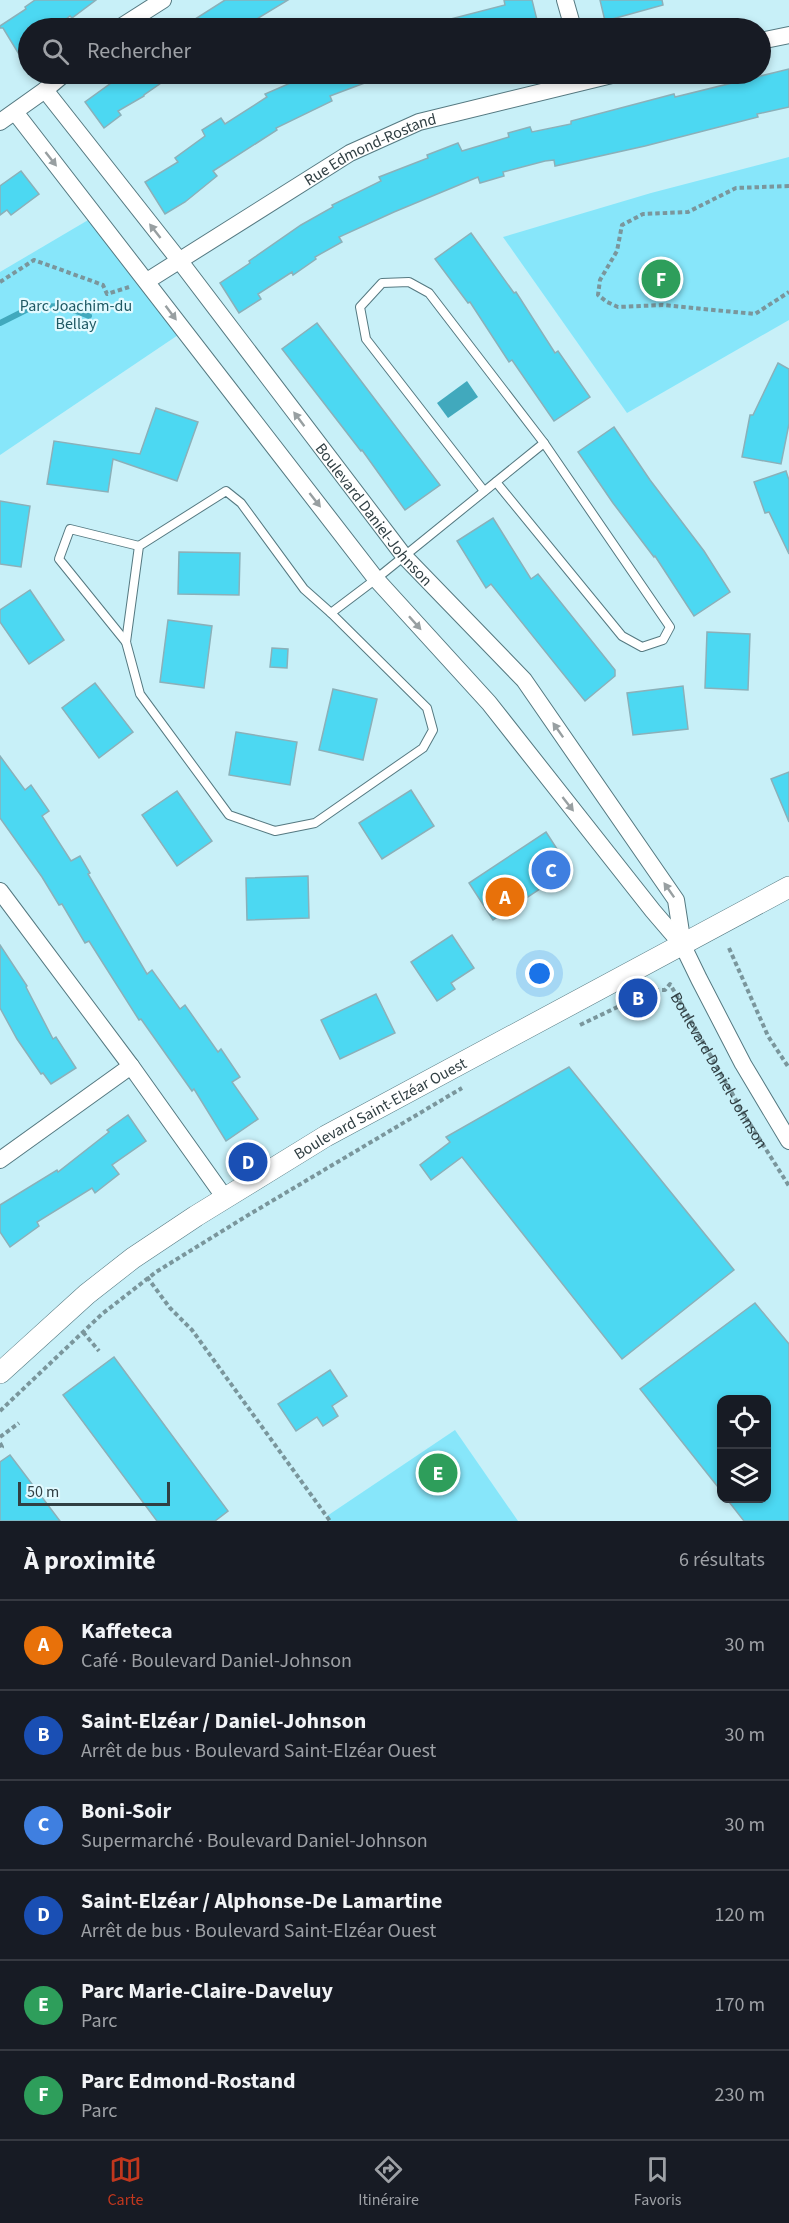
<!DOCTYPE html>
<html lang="fr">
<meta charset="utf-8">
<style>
:root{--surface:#171b24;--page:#20242c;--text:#f1f3f6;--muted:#9ea1a6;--line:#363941;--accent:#c2371d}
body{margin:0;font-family:"Source Sans 3",sans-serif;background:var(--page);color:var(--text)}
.controls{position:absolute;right:18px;bottom:18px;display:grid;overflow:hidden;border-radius:12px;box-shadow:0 3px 9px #0003}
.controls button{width:54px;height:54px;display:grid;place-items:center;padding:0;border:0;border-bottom:2px solid var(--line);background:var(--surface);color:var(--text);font:30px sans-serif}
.scale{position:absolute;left:18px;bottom:15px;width:152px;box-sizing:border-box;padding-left:6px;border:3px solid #303f43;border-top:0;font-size:16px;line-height:21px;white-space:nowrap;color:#303f43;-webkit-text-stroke:4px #e2faff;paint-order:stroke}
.you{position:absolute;left:540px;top:974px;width:21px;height:21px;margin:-15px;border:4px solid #fff;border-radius:50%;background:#1a73e8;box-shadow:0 0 0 9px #1a73e833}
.badge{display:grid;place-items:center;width:39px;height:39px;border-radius:50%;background:var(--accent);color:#fff;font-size:20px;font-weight:700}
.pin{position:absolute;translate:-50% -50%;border:3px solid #fff;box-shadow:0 2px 6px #0006}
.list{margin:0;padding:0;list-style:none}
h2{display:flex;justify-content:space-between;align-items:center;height:78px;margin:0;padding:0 24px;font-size:26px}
h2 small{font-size:20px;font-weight:400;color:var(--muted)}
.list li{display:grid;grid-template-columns:39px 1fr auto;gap:18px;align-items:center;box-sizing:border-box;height:90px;padding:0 24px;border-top:2px solid var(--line)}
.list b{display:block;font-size:22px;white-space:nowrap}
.list p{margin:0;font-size:20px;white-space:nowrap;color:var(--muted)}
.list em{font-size:20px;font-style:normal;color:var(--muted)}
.icon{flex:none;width:33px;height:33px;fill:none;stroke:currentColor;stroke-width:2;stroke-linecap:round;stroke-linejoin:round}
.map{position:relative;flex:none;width:789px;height:1521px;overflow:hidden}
.search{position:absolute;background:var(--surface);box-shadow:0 3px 9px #0003;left:18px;right:18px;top:18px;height:66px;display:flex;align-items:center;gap:15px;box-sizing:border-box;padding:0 21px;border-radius:33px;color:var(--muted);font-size:22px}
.sheet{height:618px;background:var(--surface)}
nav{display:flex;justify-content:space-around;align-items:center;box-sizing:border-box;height:84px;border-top:2px solid var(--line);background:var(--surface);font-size:16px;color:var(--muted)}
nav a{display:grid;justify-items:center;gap:3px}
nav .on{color:var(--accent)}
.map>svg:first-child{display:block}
.green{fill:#87e6fa}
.water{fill:#41a9bd}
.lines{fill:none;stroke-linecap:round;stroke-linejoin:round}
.stream{stroke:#41a9bd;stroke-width:6}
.building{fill:#4cd8f2;stroke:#8bb0b9;stroke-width:1.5}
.service-casing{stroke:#557981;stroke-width:10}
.minor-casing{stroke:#557981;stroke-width:18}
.tertiary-casing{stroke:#557981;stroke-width:22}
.path{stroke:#7a969c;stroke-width:4;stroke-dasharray:4.5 3;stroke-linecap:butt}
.service{stroke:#fff;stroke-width:8}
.minor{stroke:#fff;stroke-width:16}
.tertiary{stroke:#fff;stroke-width:21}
.oneway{fill:#989fa1}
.labels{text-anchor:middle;stroke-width:4.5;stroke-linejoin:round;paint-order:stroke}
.street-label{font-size:16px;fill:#303f43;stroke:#e2faff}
.park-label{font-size:16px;fill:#1e5863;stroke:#e2faff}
</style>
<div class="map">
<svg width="789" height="1521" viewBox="0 0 789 1521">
<rect width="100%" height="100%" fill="#c8f0f8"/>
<g class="green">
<path d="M789 157V320L627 413 503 237 651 193Z"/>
<path d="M95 216 184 331 0 455V272Z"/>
<path d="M455 1430 518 1521H330L327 1516Z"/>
</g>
<path class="water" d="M467 381 478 397 448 418 437 403Z"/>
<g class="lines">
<path class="stream" d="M0 323 32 307 63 306 89 316"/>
</g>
<g class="building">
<path d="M35 0H96L72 18 70 16 54 28H28V69L3 28H0V26L26 9 25 7Z"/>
<path d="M225 0H288L242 28H181Z"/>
<path d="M504 0H532L539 28H436L435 23 505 5Z"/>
<path d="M600 0H662L663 5 605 21Z"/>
<path d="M789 69V107L757 114 758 117 645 146 555 166 554 160 545 161 503 172 504 176 480 183 478 177 394 212 339 237 342 242 315 257 316 259 293 275 292 272 258 294 261 299 239 313 220 283 250 263 249 261 301 225 333 207 332 205 381 181 379 177 428 158 427 155 458 143 462 151 509 137 508 133 530 127 532 132 571 124V121L674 94 675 97Z"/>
<path d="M105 74H174L144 95V96L118 111 121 115 104 128 85 102 111 83Z"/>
<path d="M311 74H386V75L330 96 332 101 276 128 277 130 213 171 217 176 185 202 165 214 145 182 178 162 175 158 205 136 202 130 221 118 225 124 267 97 265 94Z"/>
<path d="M21 171 39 194 11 215 7 210 0 215V186Z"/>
<path d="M471 233 514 293 516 292 555 353 558 351 590 397 554 421 512 360 509 362 470 302 468 303 435 259Z"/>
<path d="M317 323 440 485 405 510 362 450 361 451 282 349Z"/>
<path d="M778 363 789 369V424L781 464 742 457 750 415H753Z"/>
<path d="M156 408 198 422 177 481 113 459 108 492 47 484 54 441 140 454Z"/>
<path d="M614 427 650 480 704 551 730 592 694 616 655 556 654 557 613 503 578 452Z"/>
<path d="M786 471 789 480V554L769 512 765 513 754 482Z"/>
<path d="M0 501 30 506 21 567 0 564Z"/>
<path d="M493 518 531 579 538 574 615 670V676L585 701 491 584 486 588 457 541Z"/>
<path d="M179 552 240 553 239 595 178 594Z"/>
<path d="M30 590 64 640 29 664 0 622V610Z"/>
<path d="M168 620 212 626 204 688 160 682Z"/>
<path d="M707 632 750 634 748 690 705 688Z"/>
<path d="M272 648 288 649 287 668 270 667Z"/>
<path d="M95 683 133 732 99 758 62 708Z"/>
<path d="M683 686 688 729 633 735 627 693Z"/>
<path d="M333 689 377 699 363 760 319 750Z"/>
<path d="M236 732 297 742 290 785 229 775Z"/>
<path d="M0 756 25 790 31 785 49 811 42 816 71 861 80 856 90 873 88 874 147 974 152 970 180 1009 185 1005 218 1052 221 1049 240 1077 232 1082 258 1119 226 1141 194 1089 192 1091 141 1019 139 1020 89 941 85 943 62 904 59 905 42 877 0 818Z"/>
<path d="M789 772V822L771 779Z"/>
<path d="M411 790 434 826 382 859 359 823Z"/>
<path d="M177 791 212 841 177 866 142 815Z"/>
<path d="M546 832 570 869 493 920 469 883Z"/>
<path d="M308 876 309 918 247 920 246 878Z"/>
<path d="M452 935 474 968 451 983 455 989 437 1001 411 962Z"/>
<path d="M0 945 27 986 26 987 53 1039 56 1037 76 1068 51 1084 43 1073 41 1074 17 1039 0 1008Z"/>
<path d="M376 994 395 1033 340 1059 321 1020Z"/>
<path d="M569 1067 734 1270 622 1359 462 1157 431 1180 420 1165 450 1142 446 1137Z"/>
<path d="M128 1115 146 1141 112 1165 119 1174 95 1193 92 1188 37 1222 39 1226 10 1247 0 1232V1205L57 1170 58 1172 109 1132 107 1130Z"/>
<path d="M755 1303 789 1344V1521H744L726 1498H766V1400H722V1492L640 1389Z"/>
<path d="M114 1357 228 1511 215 1521H157L63 1395Z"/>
<path d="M330 1370 347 1396 332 1406 338 1416 323 1426 317 1417 296 1431 278 1404Z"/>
<path d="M10 1455 60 1521H0V1462Z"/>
</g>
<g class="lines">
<defs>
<g id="service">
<path d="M226 491 241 503 304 589 331 613 427 708 433 730 423 748 315 823 275 831 229 815 140 694 126 642 139 546Z"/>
<path d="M484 491 366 339 360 307 382 283 409 282 429 293 544 443 670 627 663 640 642 647 622 636 496 482"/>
<path d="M331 613 376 579 544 443"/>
<path d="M126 642 59 559 70 529 139 546"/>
</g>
<g id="minor">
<path d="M565 0 573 28"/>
<path d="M119 28 163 0"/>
<path d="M760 41 789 35"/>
<path id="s2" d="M45 90 179 260 404 556 524 680 676 900 683 945"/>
<path d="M15 112 376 579 489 703 653 911 683 946 699 979 743 1064 789 1141"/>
<path d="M0 122 45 90 64 74"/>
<path id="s3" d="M147 281 350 153 419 122 616 74"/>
<path d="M0 891 131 1066 225 1198"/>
<path d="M0 1160 131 1066"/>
</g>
<g id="tertiary">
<path id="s4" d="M0 1373 87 1294 133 1258 196 1216 326 1136 789 887"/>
</g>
</defs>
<use href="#service" class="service-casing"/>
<use href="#minor" class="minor-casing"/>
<use href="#tertiary" class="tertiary-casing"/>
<g class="path">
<path d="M789 186 736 188 688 212 643 214 622 225 617 251 600 280 598 295 607 302 618 307 663 305 755 314 789 292"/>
<path d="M0 282 34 260 103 285 107 294 129 287"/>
<path d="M729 948 768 1036 789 1068"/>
<path id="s1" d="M580 1025 653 990H665L670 984 745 1116 789 1186"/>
<path d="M147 1277 170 1308 192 1330 330 1521"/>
<path d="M83 1332 99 1351"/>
<path d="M0 1411 102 1314 156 1272 245 1217 462 1088"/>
<path d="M0 1437 19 1423"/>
<path d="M0 1443 2 1447 0 1449"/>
</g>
<use href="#service" class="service"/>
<use href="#minor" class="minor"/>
<use href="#tertiary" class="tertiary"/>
</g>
<defs><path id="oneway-solid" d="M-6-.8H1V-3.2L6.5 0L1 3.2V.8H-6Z" transform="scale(1.5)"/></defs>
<g class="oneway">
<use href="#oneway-solid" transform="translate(51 159) rotate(52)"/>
<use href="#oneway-solid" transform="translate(155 231) rotate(-128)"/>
<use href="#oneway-solid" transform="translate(171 313) rotate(53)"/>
<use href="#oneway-solid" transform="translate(299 419) rotate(-127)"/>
<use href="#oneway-solid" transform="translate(315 500) rotate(52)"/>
<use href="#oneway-solid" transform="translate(415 623) rotate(48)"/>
<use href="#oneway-solid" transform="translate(558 730) rotate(-125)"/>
<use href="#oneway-solid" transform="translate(568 804) rotate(52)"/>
<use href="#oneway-solid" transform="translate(669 890) rotate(-125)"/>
</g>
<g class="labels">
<g class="street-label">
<text dy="6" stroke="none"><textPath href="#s3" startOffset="260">Rue Edmond-Rostand</textPath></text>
<text dy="6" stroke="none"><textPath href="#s2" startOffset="537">Boulevard Daniel-Johnson</textPath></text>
<text dy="6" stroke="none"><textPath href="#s1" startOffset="200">Boulevard Daniel-Johnson</textPath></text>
<text dy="6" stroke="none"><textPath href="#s4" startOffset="465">Boulevard Saint-Elzéar Ouest</textPath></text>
</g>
<g class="park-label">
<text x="76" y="311">Parc Joachim-du<tspan x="76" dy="18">Bellay</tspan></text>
</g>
</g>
</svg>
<div class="controls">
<button><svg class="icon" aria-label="locate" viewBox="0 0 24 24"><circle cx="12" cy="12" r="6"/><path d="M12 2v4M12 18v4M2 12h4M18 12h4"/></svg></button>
<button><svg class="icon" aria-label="layers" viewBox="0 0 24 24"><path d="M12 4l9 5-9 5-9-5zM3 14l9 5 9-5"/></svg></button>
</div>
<div class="scale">50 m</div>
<div class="you"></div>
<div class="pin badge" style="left:505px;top:897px;background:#e8710a">A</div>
<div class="pin badge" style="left:638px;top:998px;background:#1a4fb4">B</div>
<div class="pin badge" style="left:551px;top:870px;background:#3f7fe0">C</div>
<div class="pin badge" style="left:248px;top:1162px;background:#1a4fb4">D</div>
<div class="pin badge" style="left:438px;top:1473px;background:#2e9e5b">E</div>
<div class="pin badge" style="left:661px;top:279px;background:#2e9e5b">F</div>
<div class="search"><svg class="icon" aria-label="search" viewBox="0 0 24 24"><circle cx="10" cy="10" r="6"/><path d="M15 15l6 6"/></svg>Rechercher</div>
</div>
<section class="sheet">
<h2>À proximité<small>6 résultats</small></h2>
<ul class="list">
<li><span class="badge" style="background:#e8710a">A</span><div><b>Kaffeteca</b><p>Café · Boulevard Daniel-Johnson</p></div><em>30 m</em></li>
<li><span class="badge" style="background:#1a4fb4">B</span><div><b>Saint-Elzéar / Daniel-Johnson</b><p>Arrêt de bus · Boulevard Saint-Elzéar Ouest</p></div><em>30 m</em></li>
<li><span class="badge" style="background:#3f7fe0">C</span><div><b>Boni-Soir</b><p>Supermarché · Boulevard Daniel-Johnson</p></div><em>30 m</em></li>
<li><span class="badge" style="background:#1a4fb4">D</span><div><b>Saint-Elzéar / Alphonse-De Lamartine</b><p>Arrêt de bus · Boulevard Saint-Elzéar Ouest</p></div><em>120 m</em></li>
<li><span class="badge" style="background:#2e9e5b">E</span><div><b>Parc Marie-Claire-Daveluy</b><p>Parc</p></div><em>170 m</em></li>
<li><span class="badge" style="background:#2e9e5b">F</span><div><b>Parc Edmond-Rostand</b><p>Parc</p></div><em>230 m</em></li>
</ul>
</section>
<nav>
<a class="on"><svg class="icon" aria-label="map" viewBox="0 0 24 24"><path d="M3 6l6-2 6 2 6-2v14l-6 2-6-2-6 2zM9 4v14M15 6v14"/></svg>Carte</a>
<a><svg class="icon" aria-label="directions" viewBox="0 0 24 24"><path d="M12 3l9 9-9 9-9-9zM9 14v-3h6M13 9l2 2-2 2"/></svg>Itinéraire</a>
<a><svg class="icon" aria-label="saved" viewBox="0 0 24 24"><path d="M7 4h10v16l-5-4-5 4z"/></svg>Favoris</a>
</nav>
